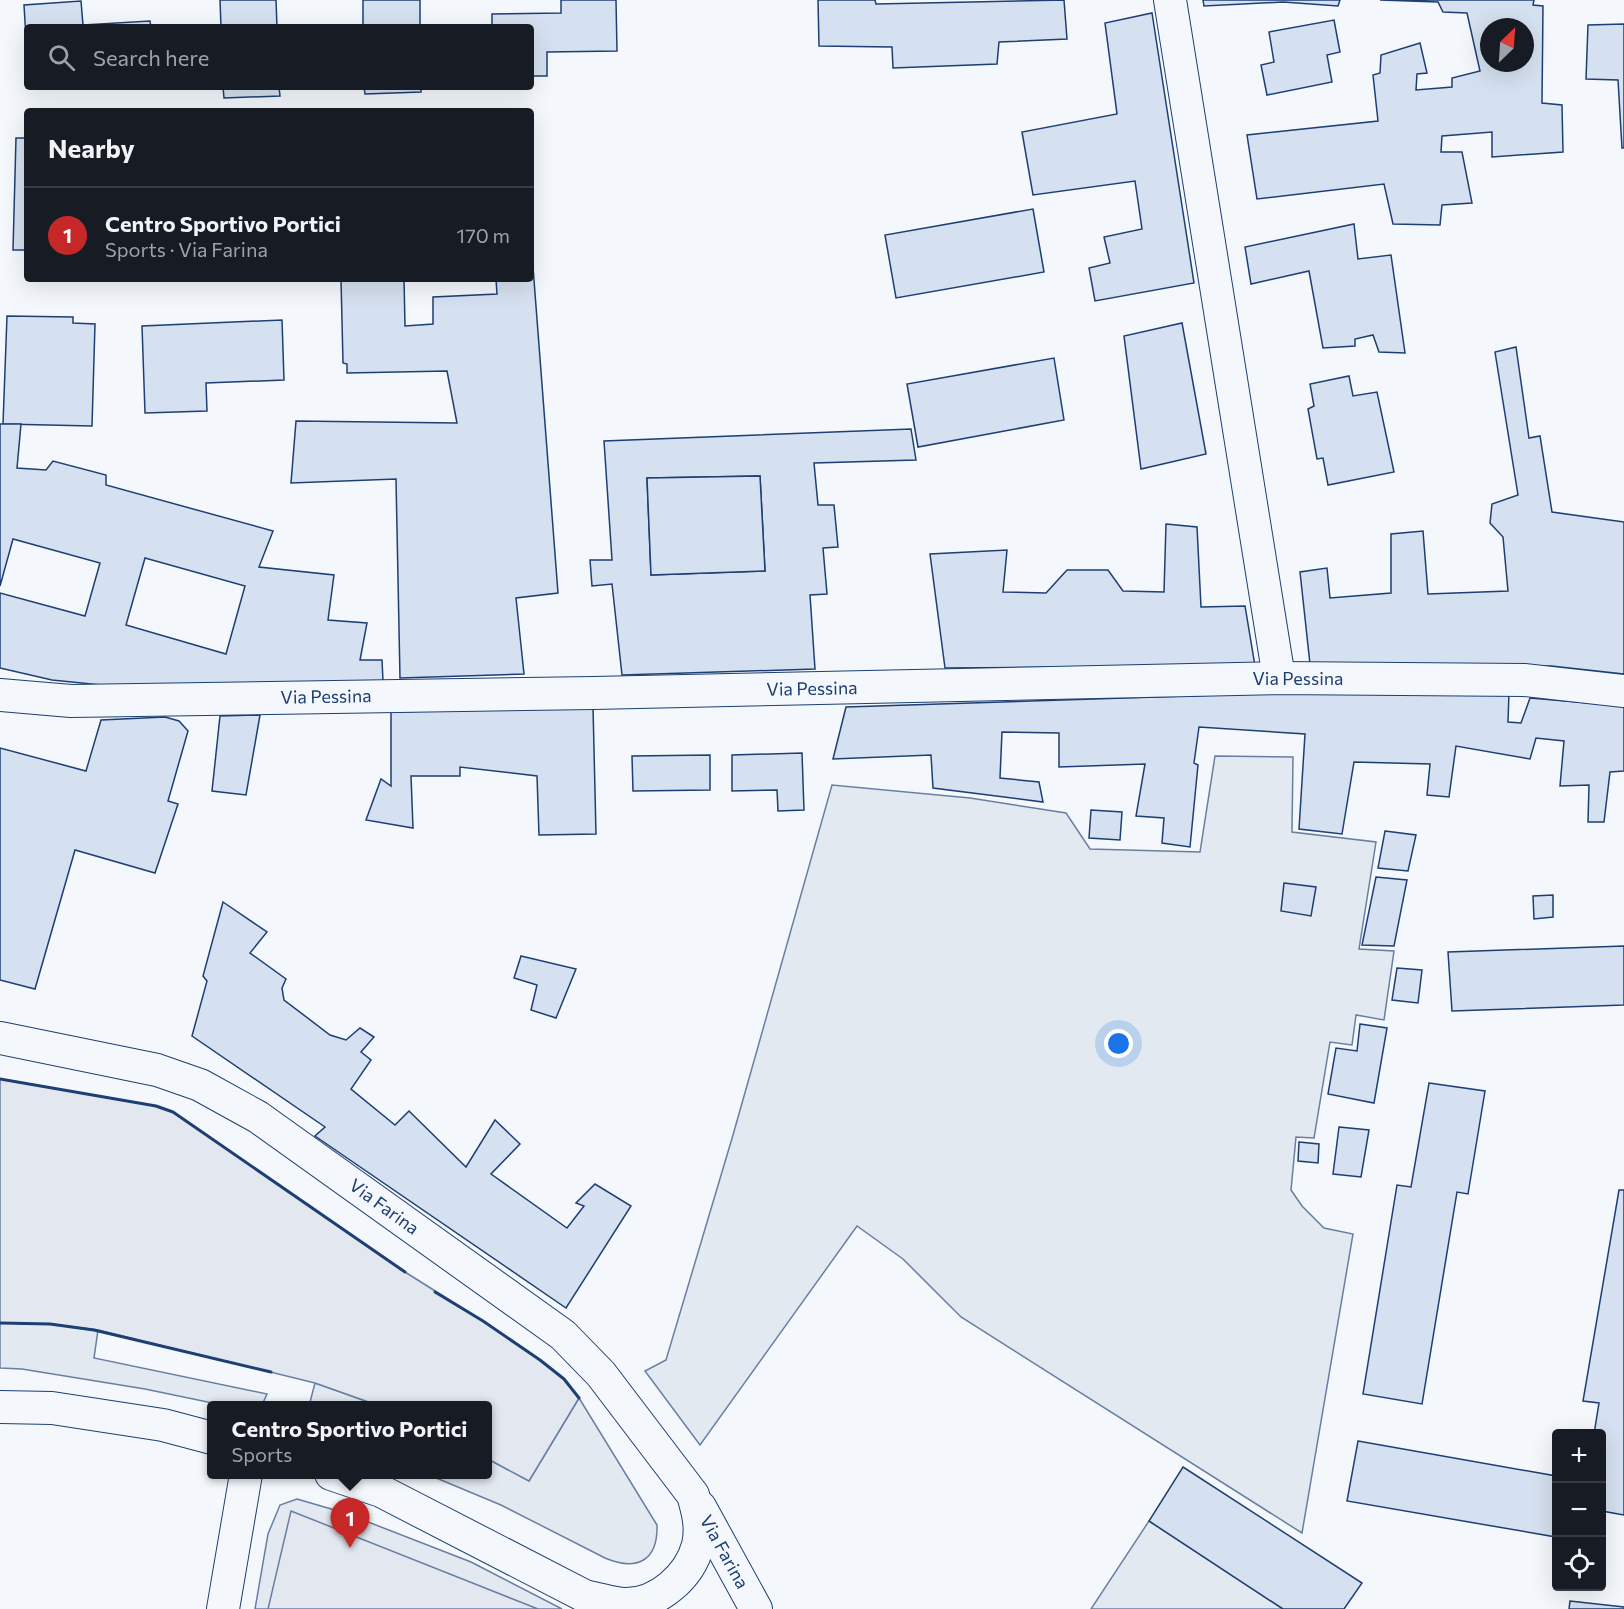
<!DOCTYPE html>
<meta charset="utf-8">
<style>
:root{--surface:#171b24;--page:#242831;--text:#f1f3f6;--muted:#9ea1a6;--line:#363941;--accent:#c62828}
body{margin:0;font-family:Commissioner,sans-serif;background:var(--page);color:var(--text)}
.controls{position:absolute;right:18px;bottom:18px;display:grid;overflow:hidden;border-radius:6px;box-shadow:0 6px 24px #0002}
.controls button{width:54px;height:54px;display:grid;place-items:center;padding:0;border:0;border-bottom:2px solid var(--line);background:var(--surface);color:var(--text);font:30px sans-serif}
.compass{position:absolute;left:1480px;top:18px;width:54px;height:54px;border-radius:50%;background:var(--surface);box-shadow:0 6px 24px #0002;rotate:25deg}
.you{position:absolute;left:1119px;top:1044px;width:21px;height:21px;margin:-15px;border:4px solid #fff;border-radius:50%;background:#1a73e8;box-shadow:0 0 0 9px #1a73e833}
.badge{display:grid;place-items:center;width:39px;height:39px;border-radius:50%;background:var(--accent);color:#fff;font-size:20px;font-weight:700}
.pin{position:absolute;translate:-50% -50px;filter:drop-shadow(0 2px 3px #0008)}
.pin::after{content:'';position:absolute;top:32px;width:21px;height:18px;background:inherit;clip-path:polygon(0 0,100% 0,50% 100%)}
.popup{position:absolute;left:207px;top:1401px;width:285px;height:78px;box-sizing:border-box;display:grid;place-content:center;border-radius:6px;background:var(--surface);filter:drop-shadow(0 2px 4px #0005);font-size:20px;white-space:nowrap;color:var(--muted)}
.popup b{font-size:22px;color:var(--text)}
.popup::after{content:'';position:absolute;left:50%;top:100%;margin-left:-12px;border:12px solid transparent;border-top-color:var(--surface)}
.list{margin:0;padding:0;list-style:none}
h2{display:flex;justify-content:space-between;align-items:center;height:78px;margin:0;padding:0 24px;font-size:26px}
h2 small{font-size:20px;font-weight:400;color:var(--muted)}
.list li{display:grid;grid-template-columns:39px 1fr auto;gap:18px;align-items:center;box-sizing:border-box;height:96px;padding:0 24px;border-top:2px solid var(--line)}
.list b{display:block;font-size:22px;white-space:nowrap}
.list p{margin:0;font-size:20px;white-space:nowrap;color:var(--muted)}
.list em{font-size:20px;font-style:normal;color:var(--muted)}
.icon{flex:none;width:33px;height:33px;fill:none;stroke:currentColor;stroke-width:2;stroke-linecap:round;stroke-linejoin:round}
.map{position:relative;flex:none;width:1624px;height:1609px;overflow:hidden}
.search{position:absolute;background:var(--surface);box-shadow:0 6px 24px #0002;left:24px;top:24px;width:510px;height:66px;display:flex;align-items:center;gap:15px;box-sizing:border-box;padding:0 21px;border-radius:6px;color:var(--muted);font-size:22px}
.panel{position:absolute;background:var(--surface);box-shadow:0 6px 24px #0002;left:24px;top:108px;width:510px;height:174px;border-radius:6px}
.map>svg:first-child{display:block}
.green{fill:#e3e9f0;stroke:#687fa3;stroke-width:1.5}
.parking{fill:#e3e8f0;stroke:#687fa3;stroke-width:1.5}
.building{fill:#d5e0f0;stroke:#1d3f73;stroke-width:1.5;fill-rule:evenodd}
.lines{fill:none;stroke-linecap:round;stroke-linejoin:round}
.minor-casing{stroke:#1d3f73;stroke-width:34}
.minor{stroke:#f4f7fb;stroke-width:32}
.wall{stroke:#1d3f73;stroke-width:3}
.labels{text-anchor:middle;stroke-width:4.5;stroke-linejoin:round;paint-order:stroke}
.street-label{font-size:18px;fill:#1d3f73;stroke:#f4f7fb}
</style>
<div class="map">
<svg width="1624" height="1609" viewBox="0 0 1624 1609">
<rect width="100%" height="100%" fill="#f4f7fb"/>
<g class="green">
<path d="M1215 756 1293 757 1292 832 1376 842 1359 949 1394 951 1384 1020 1356 1015 1352 1045 1330 1042 1314 1138 1296 1137 1291 1190 1302 1206 1324 1228 1353 1234 1302 1533 961 1317 903 1259 857 1226 700 1445 645 1371 666 1360 733 1135 832 785 970 798 1066 813 1090 849 1200 852Z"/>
<path d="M0 1323 50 1324 98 1330 94 1358 267 1394 262 1405H222L145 1389 22 1369 0 1368Z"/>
<path d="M315 1383 377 1405 309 1406Z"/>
<path d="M579 1398 657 1525C658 1562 636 1571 605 1558L501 1505 429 1475 488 1474V1459L529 1481Z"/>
<path d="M297 1499 345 1513 471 1562 562 1609H255L268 1534 280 1505Z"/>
<path d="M1149 1521 1283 1609H1091Z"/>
</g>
<g class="parking">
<path d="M0 1079 156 1106 173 1112 405 1272 483 1321 540 1360 564 1379 579 1398 529 1481 488 1459V1406L377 1405 315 1383 98 1330 50 1324 0 1323Z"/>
<path d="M291 1511 538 1609H268Z"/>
</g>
<g class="building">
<path d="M220 0H276L277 27H221Z"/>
<rect x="363" y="0" width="57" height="27"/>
<path d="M561 0H616L617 51 547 52V76H531V27H492V14L561 13Z"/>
<path d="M818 0H875L876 4 1064 0 1067 39 999 42 997 64 893 68 892 47 819 46Z"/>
<path d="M1203 0H1340L1338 6 1283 2 1204 6Z"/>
<path d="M1380 0H1534L1533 5 1543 6 1542 103 1562 105 1563 152 1492 157V132L1442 136 1441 152H1462L1472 203 1442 205 1440 225 1393 224 1384 184 1257 199 1247 135 1378 121 1373 75 1380 73 1381 55 1420 43 1427 73 1417 74 1416 90 1452 87V78L1480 71 1467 13 1443 12 1438 2ZM1489 27H1525V63H1489Z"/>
<path d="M81 1 83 25 150 21 151 27H27V55L24 5Z"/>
<path d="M1152 13 1194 283 1095 301 1089 268 1110 263 1104 237 1142 229 1135 181 1033 195 1022 132 1117 114 1105 23Z"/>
<path d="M1334 20 1340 52 1327 55 1332 82 1267 95 1261 65 1274 62 1269 32Z"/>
<path d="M1624 24V148H1622L1618 80 1586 79 1588 25Z"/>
<path d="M223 87H279L280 96 224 98Z"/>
<path d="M364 87H421V92L365 94Z"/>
<path d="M16 138H27V250H13Z"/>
<path d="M1033 209 1044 272 896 298 885 235Z"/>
<path d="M1354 224 1358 259 1391 255 1405 353 1379 352 1373 335 1355 339V346L1323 348 1309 271 1251 284 1245 247Z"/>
<path d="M531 241 558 593 516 598 524 674 400 678 396 479 291 483 296 421 457 423 447 371 347 373V364L343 363 341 279H404L405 326 433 324V297L497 294 496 279H531Z"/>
<path d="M7 316 73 317V323L95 324 92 426 3 424Z"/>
<path d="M282 320 284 380 206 383 207 411 145 413 142 326Z"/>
<path d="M1182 323 1206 454 1141 469 1124 336Z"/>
<path d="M1516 347 1529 438 1540 436 1552 512 1624 522V674L1551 666 1310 664 1300 572 1327 568 1330 598 1391 593V534L1423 531 1428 594 1508 591 1503 537 1490 523 1492 504 1518 495 1495 352Z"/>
<path d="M1054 358 1064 420 918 447 907 384Z"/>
<path d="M1349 376 1353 396 1377 392 1394 472 1328 485 1323 458 1317 459 1308 409 1314 406 1310 384Z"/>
<path d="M0 424H21L17 468 46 470 53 461 106 475V485L273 531 259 567 334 575 328 620 367 623 360 660H382L383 681 111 686 52 680 0 668V593L85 616 100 563 13 539 0 586ZM145 558 245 586 226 654 126 625Z"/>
<path d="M911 429 916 460 814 463 818 505H834L838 547 823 548 827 594 810 595 815 669 622 675 612 584 592 586 590 560H612L604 441ZM760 476 765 571 651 575 647 478Z"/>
<path d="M760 476 765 571 651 575 647 478Z"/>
<path d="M1166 524 1197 527 1201 607 1245 606 1255 666 945 668 930 554 1007 550 1003 592 1046 593 1067 570H1108L1123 591 1164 592Z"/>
<path d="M1509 692 1508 722 1521 723 1530 698 1624 706V771L1610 772 1604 822H1588L1589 785 1560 786 1564 741 1536 738 1530 759 1456 746 1449 797 1427 795 1430 764 1354 762 1342 834 1299 829 1305 734 1199 727 1194 763 1198 765 1190 847 1162 843 1164 818 1136 816 1145 764 1059 767V733L1002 732 1000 778 1039 782 1043 802 933 788 931 755 833 759 846 707 1278 693 1438 695Z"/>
<path d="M593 707 596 834 539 835 537 776 460 767V776H411L413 828 366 820 381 779 391 786V712Z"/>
<path d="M260 715 246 795 212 791 220 716Z"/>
<path d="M165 717 179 721 188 731 168 801 178 804 155 873 75 850 35 989 0 980V748L86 771 101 720Z"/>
<path d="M802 753 804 810 778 811 777 790 732 791V755Z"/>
<path d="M710 755V790L633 791 632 756Z"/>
<path d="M1091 810 1122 812 1120 840 1089 838Z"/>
<path d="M1385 831 1416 835 1408 871 1378 868Z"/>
<path d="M1376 877 1407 880 1394 946 1362 945Z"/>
<path d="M1284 883 1316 887 1311 916 1281 911Z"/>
<path d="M1553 895V917L1534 919 1533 896Z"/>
<path d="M223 902 267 932 250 953 286 979 282 988 284 1000 330 1035 346 1040 360 1028 374 1037 361 1052 371 1060 351 1089 395 1125 409 1111 466 1167 495 1120 520 1144 491 1174 567 1228 584 1206 576 1203 595 1184 631 1206 566 1308 315 1136 325 1127 192 1036 207 981 203 976Z"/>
<path d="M1624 946V1005L1452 1011 1448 952Z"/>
<path d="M521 956 576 969 556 1018 531 1010 537 985 514 978Z"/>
<path d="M1397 968 1422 970 1418 1003 1392 1000Z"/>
<path d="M1360 1024 1387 1028 1374 1103 1328 1094 1336 1048 1357 1051Z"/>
<path d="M1429 1083 1485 1091 1468 1194 1457 1192 1422 1404 1363 1394 1397 1185 1411 1187Z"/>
<path d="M1339 1127 1369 1130 1361 1177 1333 1174Z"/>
<path d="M1299 1142 1319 1144 1318 1163 1298 1161Z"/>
<path d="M1619 1190H1624V1515L1602 1511V1434H1594L1599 1403 1583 1401Z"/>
<path d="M1358 1441 1556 1476V1537L1347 1501Z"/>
<path d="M1183 1467 1362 1583 1344 1609H1283L1149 1521Z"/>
<path d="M1570 1601 1624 1607V1609H1569Z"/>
</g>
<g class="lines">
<defs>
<g id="minor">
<path d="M1170 0 1279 678"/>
<path d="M0 695 71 701 593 693 1279 678 1524 680 1624 691"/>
<path d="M0 1038 157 1070 200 1085 258 1117 563 1335 601 1374 693 1495C698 1512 702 1528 698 1545 690 1576 658 1605 624 1604 612 1603 600 1599 588 1597"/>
<path d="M0 1407 52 1408 163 1425 212 1438"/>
<path d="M331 1474 381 1491 606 1607"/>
<path d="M700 1507 756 1609"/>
<path d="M223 1609 246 1474"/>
</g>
</defs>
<use href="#minor" class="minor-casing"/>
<use href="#minor" class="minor"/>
<g class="wall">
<path d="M0 1079 156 1106 173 1112 405 1272"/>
<path d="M435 1292 483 1321 540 1360 564 1379 579 1398"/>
<path d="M0 1323 50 1324 94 1330 271 1372"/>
</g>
</g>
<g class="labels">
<g class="street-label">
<text x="1298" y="685">Via Pessina</text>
<text transform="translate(812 689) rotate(-1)" y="6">Via Pessina</text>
<text transform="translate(326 697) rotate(-1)" y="6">Via Pessina</text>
<text transform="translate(384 1207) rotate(36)" y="6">Via Farina</text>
<text transform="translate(724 1552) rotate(61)" y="6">Via Farina</text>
</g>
</g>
</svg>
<div class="controls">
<button>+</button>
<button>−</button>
<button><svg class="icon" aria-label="locate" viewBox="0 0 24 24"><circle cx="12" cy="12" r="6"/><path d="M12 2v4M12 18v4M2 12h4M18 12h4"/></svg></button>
</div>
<svg class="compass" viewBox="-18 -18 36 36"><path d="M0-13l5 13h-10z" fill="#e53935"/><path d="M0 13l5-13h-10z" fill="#9ea1a6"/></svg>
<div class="you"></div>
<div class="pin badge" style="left:350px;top:1548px">1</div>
<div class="popup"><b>Centro Sportivo Portici</b>Sports</div>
<div class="search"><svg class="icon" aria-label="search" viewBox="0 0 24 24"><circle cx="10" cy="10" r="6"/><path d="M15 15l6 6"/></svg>Search here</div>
<section class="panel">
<h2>Nearby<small></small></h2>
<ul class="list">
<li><span class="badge">1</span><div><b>Centro Sportivo Portici</b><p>Sports · Via Farina</p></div><em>170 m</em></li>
</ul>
</section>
</div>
